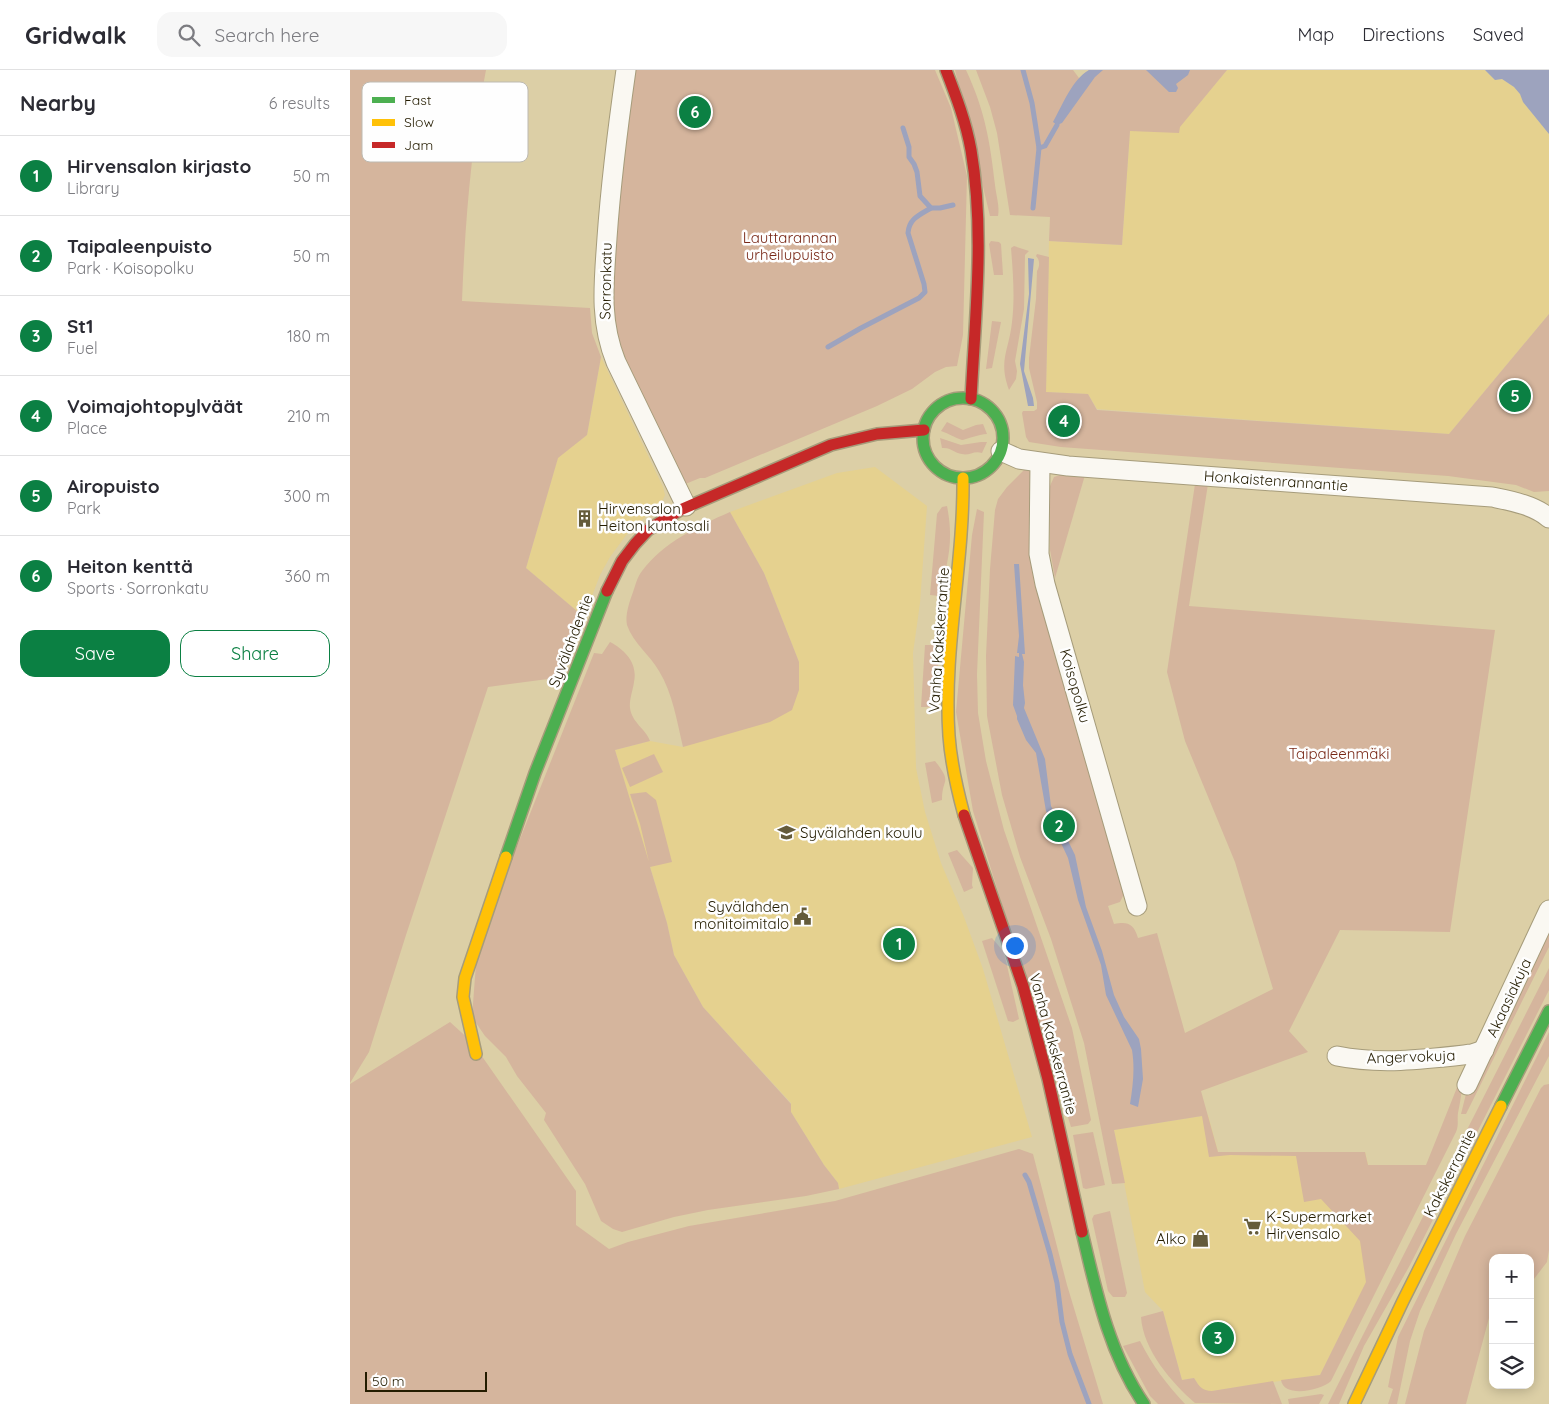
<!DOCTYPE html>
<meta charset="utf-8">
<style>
:root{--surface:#fff;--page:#f7f7f7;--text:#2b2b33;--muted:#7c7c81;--line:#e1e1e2;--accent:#0b8043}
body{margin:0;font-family:Quicksand,sans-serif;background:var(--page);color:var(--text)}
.controls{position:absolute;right:15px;bottom:15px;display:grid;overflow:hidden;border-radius:10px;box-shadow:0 2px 12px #0003}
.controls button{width:45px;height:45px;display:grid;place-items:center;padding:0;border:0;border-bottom:1px solid var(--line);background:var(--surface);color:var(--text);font:25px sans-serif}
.scale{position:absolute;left:15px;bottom:12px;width:122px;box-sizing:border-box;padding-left:5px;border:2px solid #241c00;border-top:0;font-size:14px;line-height:18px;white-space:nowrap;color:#241c00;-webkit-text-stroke:4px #fefefe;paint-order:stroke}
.you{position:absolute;left:664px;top:875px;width:18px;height:18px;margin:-12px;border:4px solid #fff;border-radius:50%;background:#1a73e8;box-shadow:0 0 0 8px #1a73e833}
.badge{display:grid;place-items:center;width:32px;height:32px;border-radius:50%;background:var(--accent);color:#fff;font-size:16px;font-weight:700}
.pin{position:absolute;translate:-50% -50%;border:2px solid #fff;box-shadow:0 1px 5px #0006}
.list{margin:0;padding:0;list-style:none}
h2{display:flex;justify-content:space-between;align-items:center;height:65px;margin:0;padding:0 20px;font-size:21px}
h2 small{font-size:16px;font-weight:400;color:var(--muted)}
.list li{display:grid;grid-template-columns:32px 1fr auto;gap:15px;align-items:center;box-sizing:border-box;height:80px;padding:0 20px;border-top:1px solid var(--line)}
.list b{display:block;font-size:19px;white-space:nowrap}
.list p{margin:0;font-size:16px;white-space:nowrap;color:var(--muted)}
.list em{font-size:16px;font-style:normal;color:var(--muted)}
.actions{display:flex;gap:10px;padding:15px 20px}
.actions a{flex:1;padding:11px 0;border:1px solid var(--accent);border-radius:15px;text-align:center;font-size:18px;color:var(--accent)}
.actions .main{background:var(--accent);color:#fff}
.icon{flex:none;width:28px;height:28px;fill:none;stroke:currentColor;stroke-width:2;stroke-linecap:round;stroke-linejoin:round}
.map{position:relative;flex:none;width:1199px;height:1334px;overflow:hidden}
header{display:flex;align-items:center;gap:30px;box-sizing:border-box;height:70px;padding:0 25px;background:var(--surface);border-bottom:1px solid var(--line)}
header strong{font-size:24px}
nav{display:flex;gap:28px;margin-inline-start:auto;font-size:18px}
.search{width:350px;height:45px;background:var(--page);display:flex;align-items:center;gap:12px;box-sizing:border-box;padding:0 18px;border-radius:15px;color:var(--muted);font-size:19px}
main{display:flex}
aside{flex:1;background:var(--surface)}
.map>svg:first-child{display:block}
.built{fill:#e5d18f}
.green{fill:#d5b59d}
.water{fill:#9da3be}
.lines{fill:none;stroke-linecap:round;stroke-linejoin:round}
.stream{stroke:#9da3be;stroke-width:5}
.street-casing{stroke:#a69c7b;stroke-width:21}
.fast-casing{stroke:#a69c7b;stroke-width:14}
.slow-casing{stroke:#a69c7b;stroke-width:14}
.jam-casing{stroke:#a69c7b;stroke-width:14}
.street{stroke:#faf8f2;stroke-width:19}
.fast{stroke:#4caf50;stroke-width:11}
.slow{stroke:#ffc107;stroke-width:11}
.jam{stroke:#c62828;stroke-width:11}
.labels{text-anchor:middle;stroke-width:5;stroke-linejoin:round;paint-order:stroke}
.park-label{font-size:15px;fill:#782716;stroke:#fefefe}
.street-label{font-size:15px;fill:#241c00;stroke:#fefefe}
.poi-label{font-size:15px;fill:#241c00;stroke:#fefefe;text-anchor:start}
.key{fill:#fefefe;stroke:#bdbab2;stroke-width:1}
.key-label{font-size:14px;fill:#241c00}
</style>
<header>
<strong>Gridwalk</strong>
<div class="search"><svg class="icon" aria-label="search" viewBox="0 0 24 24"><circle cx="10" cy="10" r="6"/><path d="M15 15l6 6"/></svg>Search here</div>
<nav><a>Map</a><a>Directions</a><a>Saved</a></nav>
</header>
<main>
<aside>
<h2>Nearby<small>6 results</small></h2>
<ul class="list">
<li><span class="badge">1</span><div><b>Hirvensalon kirjasto</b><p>Library</p></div><em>50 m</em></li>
<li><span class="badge">2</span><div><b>Taipaleenpuisto</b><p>Park · Koisopolku</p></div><em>50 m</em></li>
<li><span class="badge">3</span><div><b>St1</b><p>Fuel</p></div><em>180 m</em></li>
<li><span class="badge">4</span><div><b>Voimajohtopylväät</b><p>Place</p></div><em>210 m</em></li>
<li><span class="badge">5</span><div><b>Airopuisto</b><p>Park</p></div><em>300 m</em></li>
<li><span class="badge">6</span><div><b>Heiton kenttä</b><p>Sports · Sorronkatu</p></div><em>360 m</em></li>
</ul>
<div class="actions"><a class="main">Save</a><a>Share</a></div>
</aside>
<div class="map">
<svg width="1199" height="1334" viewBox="0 0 1199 1334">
<rect width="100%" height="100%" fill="#dccfa6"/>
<g class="built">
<path d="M877 0H1135L1145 10 1152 9 1164 17 1170 24 1173 32 1199 64V244L1099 364 747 339 738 324 696 322 699 171 772 175 780 61 829 57Z"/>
<path d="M251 287 313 417 315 425 311 434 280 460 260 487 250 505 234 547 176 498 208 387 237 365Z"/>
<path d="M525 397 577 436 570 533 563 583 566 698 575 742 591 793 614 847 633 899 682 1067 489 1119 488 1113 474 1095 441 1042V1033L353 937 324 885 317 853 265 680 300 671 333 677 449 592 414 503 380 442 487 403Z"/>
<path d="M858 1045 868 1082H1015L1018 1095H1076L970 1305 862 1321H855L850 1318 844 1308 832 1310 813 1241 795 1222 764 1060Z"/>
</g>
<g class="green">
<path d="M0 0H136C121 76 115 154 112 231L240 238 242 263 251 287 237 365 208 388 176 498 234 547 213 607 138 617 56 865 19 982 0 1013Z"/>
<path d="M283 0H585L601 38 617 106 613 265 607 296 596 297 585 302 562 319 527 336 355 408H350L333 415 262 266 265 137Z"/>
<path d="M605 0H616C635 41 640 71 645 115 646 125 650 137 648 146H640Z"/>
<path d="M626 0H723L729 8 739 0H877L830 57 829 63 780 61 772 175 699 171 700 147 660 145 647 63 640 37Z"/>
<path d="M641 171 649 172 651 174 653 205H644L639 174Z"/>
<path d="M664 176 679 181 675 185 674 239 665 291 667 301 666 309 659 320C648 290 659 281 662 252 665 228 663 203 661 178Z"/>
<path d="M687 184 699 187 696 322 738 324 747 340 1099 364 1199 244V421L1184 422 1166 415 1098 406 711 377 679 372 676 367 672 343 673 341H684L687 339V332L679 298V288L686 229 687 201C690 196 690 190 686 186Z"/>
<path d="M642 251 651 252 642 298 636 299Z"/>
<path d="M597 352 613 360 626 355 633 354 637 364C629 364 615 370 612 370 605 368 598 363 591 361Z"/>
<path d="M590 368 611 375 631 372H637L632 383C624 380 619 386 612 384 604 383 601 377 592 378Z"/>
<path d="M674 400 683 402V430L774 824 770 832 758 836 764 854C778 851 784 854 788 868L807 863 835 963 923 919 885 792 835 671 817 602 845 414H858L839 536 1145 560 1100 862 990 860 939 961 958 982 851 1021 868 1082H1015L1018 1095H1076L1114 1000C1113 1014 1111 1028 1108 1043 1107 1050 1109 1055 1106 1062L981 1311C972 1320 934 1329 931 1310L970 1305 1016 1212 1010 1171 971 1129 954 1132 946 1086 880 1085 859 1087 852 1046 764 1060 775 1113 762 1114 734 973 701 869 670 787 652 725 637 646 636 586 640 499 645 440 648 429 657 417Z"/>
<path d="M713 404 735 405 705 508 700 480V416L704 407Z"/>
<path d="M597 436C604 471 598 492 589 526L580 525 587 444 592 437Z"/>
<path d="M627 439 634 442 627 604 628 643 636 691 654 760 722 958 741 1050 738 1054 721 1057 623 741 606 642 622 465Z"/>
<path d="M380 442 414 503 449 592V620L442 640 420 652 333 677C327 652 323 624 309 601 300 585 283 573 277 555 275 546 279 533 282 525 285 517 287 507 292 501 314 472 348 456 380 442Z"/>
<path d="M260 572C275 580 288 593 284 612 283 620 279 630 280 638 282 653 296 659 300 671L265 680 299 792 290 754 280 724 296 722 306 730 322 792 300 797 317 853 324 885 353 937 441 1034V1042L474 1095 488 1113 489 1119 456 1126 358 1140 324 1147 272 1162 263 1159 251 1151 235 1114 194 1050 196 1043 167 1006 156 987 135 966 122 947 126 894 162 789 244 583 252 584Z"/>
<path d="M575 575H585C586 588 591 603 589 615 588 623 582 629 582 637H571Z"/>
<path d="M304 684 313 702 280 717 272 698Z"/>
<path d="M585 691C603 714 592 707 592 730L582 733 575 693Z"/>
<path d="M607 780 623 798 622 815 623 818 614 822 598 783Z"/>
<path d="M1199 854V877L1116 1044H1111L1116 1024H1123L1155 959 1151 957Z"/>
<path d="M642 868 654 882 669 949 663 952 658 951 632 871Z"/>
<path d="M1199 898V920L1060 1195 1014 1276 989 1334H978Z"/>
<path d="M100 952 122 972 226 1121V1155L259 1179 278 1172 339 1156 485 1131 669 1079 683 1084 717 1215 753 1334H0V1014Z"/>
<path d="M1199 962V986L1106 1164 1070 1241 1060 1271 1047 1334H1038L1043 1319 1038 1317 1048 1267Z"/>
<path d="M1199 1014V1180L1197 1192 1184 1209 1180 1218V1188H1143V1233L1116 1334H1055L1074 1261 1115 1166 1191 1018 1194 1015Z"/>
<path d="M743 1062 755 1115 736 1119 733 1118 723 1065Z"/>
<path d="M760 1141 777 1223 775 1227H763L758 1221 742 1149 744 1145Z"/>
<path d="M813 1241 832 1310 844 1308C849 1316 852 1321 862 1321L923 1311 932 1334 845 1333C822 1313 793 1280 791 1247Z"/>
<path d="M790 1271C802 1295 817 1315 835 1334H808L800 1326 773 1276Z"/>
<path d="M971 1324 974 1325 969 1334H939L938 1329Z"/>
</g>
<g class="water">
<path d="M739 0H753L745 7 712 53 707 55 703 52C713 34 722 10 739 0Z"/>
<path d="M796 0H840L838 5 826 14 828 18 826 22H819Z"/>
<path d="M1135 0H1199V64L1173 32 1170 24 1164 17 1152 9 1145 10Z"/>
<path d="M678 188 684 189 674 301 683 328 684 336H678L670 294 679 224Z"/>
<path d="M664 494H669L675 584H672L674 592 673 615 675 633 674 638 695 689 701 736 725 785 736 837 752 881 764 925 774 947 789 969 791 979 793 1009 788 1037 780 1034C783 1016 785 998 782 980L756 925 751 895 728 830 718 788 696 741 686 683 676 670 667 649V646L663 635 665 588V586L669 587V583H667L669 566Z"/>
</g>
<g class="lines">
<g class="stream">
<path d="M673 0 682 33 689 78"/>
<path d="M553 58 559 77V87L564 94 567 102 570 126 581 138H590L603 135"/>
<path d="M683 138 689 78 695 76 707 55"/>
<path d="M478 277 511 258 569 228 575 222 574 214 558 163C559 149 569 145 581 138"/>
<path d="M675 1105 679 1112 700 1184 707 1213 712 1252 720 1284 739 1334"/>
</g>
<defs>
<g id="street">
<path d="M276 0C268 56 261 111 257 168 254 212 249 250 266 292L336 436"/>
<path d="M651 381 669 389 718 396 1142 427C1161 431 1184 435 1199 448"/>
<path d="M690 393 689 484 695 514 787 836"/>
<path d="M987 986C1031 995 1077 989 1122 984L1134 980"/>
<path d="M1117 1015 1199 840"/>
</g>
<g id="fast">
<circle cx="613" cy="368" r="40"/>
<path d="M156 787 185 703 257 521"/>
<path d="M1151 1036 1199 941"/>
<path d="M732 1162C746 1221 759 1283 794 1334"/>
</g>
<g id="slow">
<path d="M613 408C614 494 593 580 599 666 601 693 607 719 614 745"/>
<path d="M126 984 113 927 115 908 156 787"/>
<path d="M1004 1334 1053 1231 1151 1036"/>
</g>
<g id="jam">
<path d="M596 0C606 26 616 52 621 80 635 162 625 247 621 329"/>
<path d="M257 521 272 491 285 474 298 460 330 440 481 375 527 364 574 360"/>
<path d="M614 745 673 916 698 1009 732 1162"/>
</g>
</defs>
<use href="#street" class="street-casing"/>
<use href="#fast" class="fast-casing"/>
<use href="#slow" class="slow-casing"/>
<use href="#jam" class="jam-casing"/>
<use href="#street" class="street"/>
<use href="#fast" class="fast"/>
<use href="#slow" class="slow"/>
<use href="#jam" class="jam"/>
</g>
<defs>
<symbol id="building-bare" viewBox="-9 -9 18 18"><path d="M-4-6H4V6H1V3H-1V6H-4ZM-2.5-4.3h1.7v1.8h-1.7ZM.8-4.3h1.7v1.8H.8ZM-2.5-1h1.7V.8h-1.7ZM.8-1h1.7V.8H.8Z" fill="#645b3a" stroke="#fefefe" stroke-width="2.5" paint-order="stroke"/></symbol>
<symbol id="school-bare" viewBox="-9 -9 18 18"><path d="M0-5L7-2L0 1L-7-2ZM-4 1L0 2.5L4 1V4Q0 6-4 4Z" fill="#645b3a" stroke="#fefefe" stroke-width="2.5" paint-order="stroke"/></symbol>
<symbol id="civic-bare" viewBox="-9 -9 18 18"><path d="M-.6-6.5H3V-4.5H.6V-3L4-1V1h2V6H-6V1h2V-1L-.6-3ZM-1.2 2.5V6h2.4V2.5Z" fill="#645b3a" stroke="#fefefe" stroke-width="2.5" paint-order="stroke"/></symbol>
<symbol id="supermarket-bare" viewBox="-9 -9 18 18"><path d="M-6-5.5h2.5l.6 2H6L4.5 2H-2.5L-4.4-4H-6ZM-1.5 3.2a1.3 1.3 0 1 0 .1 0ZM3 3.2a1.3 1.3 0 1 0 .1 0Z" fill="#645b3a" stroke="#fefefe" stroke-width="2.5" paint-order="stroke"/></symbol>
<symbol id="shop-bare" viewBox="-9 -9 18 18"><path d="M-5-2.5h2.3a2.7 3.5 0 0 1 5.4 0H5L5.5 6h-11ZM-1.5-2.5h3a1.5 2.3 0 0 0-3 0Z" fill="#645b3a" stroke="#fefefe" stroke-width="2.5" paint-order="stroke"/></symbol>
</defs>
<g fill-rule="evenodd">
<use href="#building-bare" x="222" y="436" width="25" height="25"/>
<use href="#school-bare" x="424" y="750" width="25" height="25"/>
<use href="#civic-bare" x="440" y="834" width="25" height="25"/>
<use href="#supermarket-bare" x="890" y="1144" width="25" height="25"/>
<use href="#shop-bare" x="838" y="1156" width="25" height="25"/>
</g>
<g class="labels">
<g class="park-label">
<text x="440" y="173">Lauttarannan<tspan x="440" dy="17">urheilupuisto</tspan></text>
<text x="989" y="689">Taipaleenmäki</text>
</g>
<g class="street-label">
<text transform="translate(256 211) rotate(-89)" y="5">Sorronkatu</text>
<text transform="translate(926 411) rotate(4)" y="5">Honkaistenrannantie</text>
<text transform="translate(589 570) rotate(-86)" y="5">Vanha Kakskerrantie</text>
<text transform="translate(221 571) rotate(-69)" y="5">Syvälahdentie</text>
<text transform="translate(725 616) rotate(74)" y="5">Koisopolku</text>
<text transform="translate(1159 928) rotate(-65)" y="5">Akaasiakuja</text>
<text transform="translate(703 974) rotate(75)" y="5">Vanha Kakskerrantie</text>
<text transform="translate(1061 987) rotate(-2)" y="5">Angervokuja</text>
<text transform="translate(1100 1103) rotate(-63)" y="5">Kakskerrantie</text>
</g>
<g class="poi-label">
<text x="248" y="444">Hirvensalon<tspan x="248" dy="17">Heiton kuntosali</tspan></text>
<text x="450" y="768">Syvälahden koulu</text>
<text x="439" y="842" text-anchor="end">Syvälahden<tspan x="439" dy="17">monitoimitalo</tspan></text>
<text x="916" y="1152">K-Supermarket<tspan x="916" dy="17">Hirvensalo</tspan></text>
<text x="836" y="1174" text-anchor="end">Alko</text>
</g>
</g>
<rect x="12" y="12" width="166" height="80" rx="8" class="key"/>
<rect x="22" y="27" width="23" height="6" fill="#4caf50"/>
<rect x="22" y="49" width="23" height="7" fill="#ffc107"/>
<rect x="22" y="72" width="23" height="6" fill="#c62828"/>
<g class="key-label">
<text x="54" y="35">Fast</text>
<text x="54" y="57">Slow</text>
<text x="54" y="80">Jam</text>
</g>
</svg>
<div class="controls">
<button>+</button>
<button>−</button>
<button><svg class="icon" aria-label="layers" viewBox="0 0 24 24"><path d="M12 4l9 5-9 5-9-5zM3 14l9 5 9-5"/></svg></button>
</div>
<div class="scale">50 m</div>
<div class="you"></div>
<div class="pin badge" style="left:549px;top:874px">1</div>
<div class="pin badge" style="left:709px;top:756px">2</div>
<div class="pin badge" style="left:868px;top:1268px">3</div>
<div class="pin badge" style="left:714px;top:351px">4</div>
<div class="pin badge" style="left:1165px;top:326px">5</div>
<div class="pin badge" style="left:345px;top:42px">6</div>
</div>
</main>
